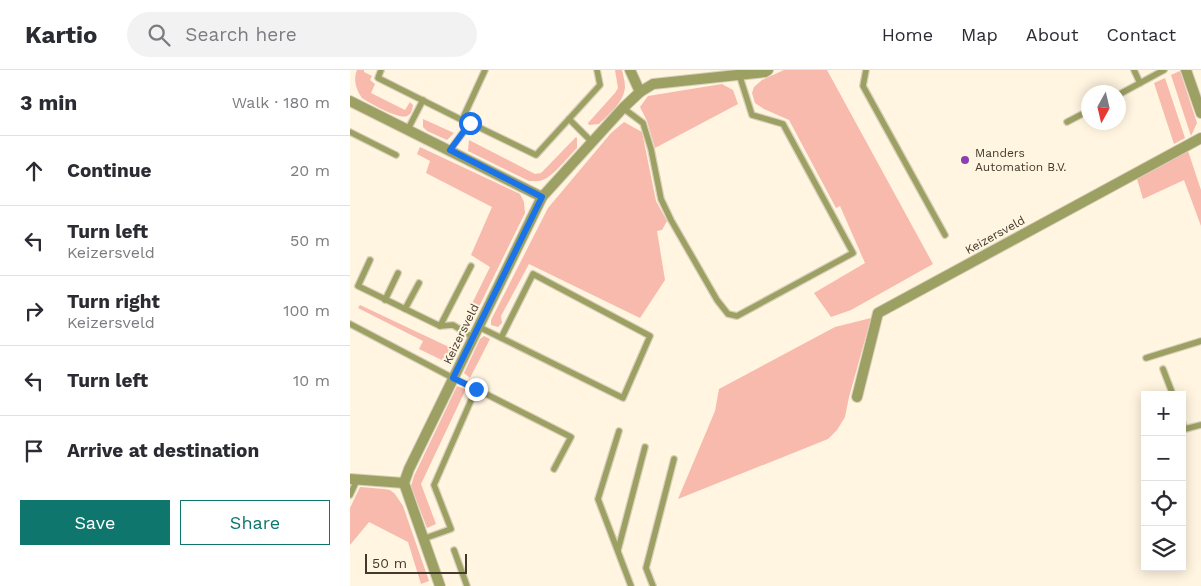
<!DOCTYPE html>
<meta charset="utf-8">
<style>
:root{--surface:#fff;--page:#f2f2f3;--text:#2b2b33;--muted:#7c7c81;--line:#e1e1e2;--accent:#0f766e}
body{margin:0;font-family:"Work Sans",sans-serif;background:var(--page);color:var(--text)}
.controls{position:absolute;right:15px;bottom:15px;display:grid;overflow:hidden;border-radius:0px;box-shadow:0 2px 12px #0003}
.controls button{width:45px;height:45px;display:grid;place-items:center;padding:0;border:0;border-bottom:1px solid var(--line);background:var(--surface);color:var(--text);font:25px sans-serif}
.compass{position:absolute;left:731px;top:15px;width:45px;height:45px;border-radius:50%;background:var(--surface);box-shadow:0 2px 12px #0003;rotate:188deg}
.scale{position:absolute;left:15px;bottom:12px;width:102px;box-sizing:border-box;padding-left:5px;border:2px solid #413a2d;border-top:0;font-size:14px;line-height:18px;white-space:nowrap;color:#413a2d;-webkit-text-stroke:4px #fff5e0;paint-order:stroke}
.stop{position:absolute;width:15px;height:15px;margin:-11px;border:4px solid #1a73e8;border-radius:50%;background:#fff}
.stop.end{background:#1a73e8;border-color:#fff;box-shadow:0 1px 5px #0008}
.list{margin:0;padding:0;list-style:none}
h2{display:flex;justify-content:space-between;align-items:center;height:65px;margin:0;padding:0 20px;font-size:21px}
h2 small{font-size:16px;font-weight:400;color:var(--muted)}
.list li{display:grid;grid-template-columns:32px 1fr auto;gap:15px;align-items:center;box-sizing:border-box;height:70px;padding:0 20px;border-top:1px solid var(--line)}
.list b{display:block;font-size:19px;white-space:nowrap}
.list p{margin:0;font-size:16px;white-space:nowrap;color:var(--muted)}
.list em{font-size:16px;font-style:normal;color:var(--muted)}
.actions{display:flex;gap:10px;padding:15px 20px}
.actions a{flex:1;padding:11px 0;border:1px solid var(--accent);border-radius:0px;text-align:center;font-size:18px;color:var(--accent)}
.actions .main{background:var(--accent);color:#fff}
.icon{flex:none;width:28px;height:28px;fill:none;stroke:currentColor;stroke-width:2;stroke-linecap:round;stroke-linejoin:round}
.map{position:relative;flex:none;width:851px;height:516px;overflow:hidden}
header{display:flex;align-items:center;gap:30px;box-sizing:border-box;height:70px;padding:0 25px;background:var(--surface);border-bottom:1px solid var(--line)}
header strong{font-size:24px}
nav{display:flex;gap:28px;margin-inline-start:auto;font-size:18px}
.search{width:350px;height:45px;background:var(--page);display:flex;align-items:center;gap:12px;box-sizing:border-box;padding:0 18px;border-radius:28px;color:var(--muted);font-size:19px}
main{display:flex}
aside{flex:1;background:var(--surface)}
.map>svg:first-child{display:block}
.green{fill:#f7baad}
.lines{fill:none;stroke-linecap:round;stroke-linejoin:round}
.service-casing{stroke:#d9d0bc;stroke-width:8}
.minor-casing{stroke:#d9d0bc;stroke-width:12}
.service{stroke:#9ca062;stroke-width:5.5}
.minor{stroke:#9ca062;stroke-width:10}
.route{stroke:#1a73e8;stroke-width:6}
.poi-dot{fill:#8a40b3;stroke:#fff5e0;stroke-width:2}
.labels{text-anchor:middle;stroke-width:4;stroke-linejoin:round;paint-order:stroke}
.poi-label{font-size:12px;fill:#413a2d;stroke:#fff5e0;text-anchor:start}
.street-label{font-size:12px;fill:#413a2d;stroke:#fff5e0}
</style>
<header>
<strong>Kartio</strong>
<div class="search"><svg class="icon" aria-label="search" viewBox="0 0 24 24"><circle cx="10" cy="10" r="6"/><path d="M15 15l6 6"/></svg>Search here</div>
<nav><a>Home</a><a>Map</a><a>About</a><a>Contact</a></nav>
</header>
<main>
<aside>
<h2>3 min<small>Walk · 180 m</small></h2>
<ul class="list">
<li><svg class="icon" aria-label="ahead" viewBox="0 0 24 24"><path d="M12 20V5M6 11l6-6 6 6"/></svg><div><b>Continue</b></div><em>20 m</em></li>
<li><svg class="icon" aria-label="left" viewBox="0 0 24 24"><path d="M17 20v-9H6M10 6l-5 5 5 5"/></svg><div><b>Turn left</b><p>Keizersveld</p></div><em>50 m</em></li>
<li><svg class="icon" aria-label="right" viewBox="0 0 24 24"><path d="M7 20v-9h11M14 6l5 5-5 5"/></svg><div><b>Turn right</b><p>Keizersveld</p></div><em>100 m</em></li>
<li><svg class="icon" aria-label="left" viewBox="0 0 24 24"><path d="M17 20v-9H6M10 6l-5 5 5 5"/></svg><div><b>Turn left</b></div><em>10 m</em></li>
<li><svg class="icon" aria-label="arrive" viewBox="0 0 24 24"><path d="M6 21V4h12l-3 4 3 4H6"/></svg><div><b>Arrive at destination</b></div></li>
</ul>
<div class="actions"><a class="main">Save</a><a>Share</a></div>
</aside>
<div class="map">
<svg width="851" height="516" viewBox="0 0 851 516">
<rect width="100%" height="100%" fill="#fff5e0"/>
<g class="green">
<path d="M7 0H14V2L22 6 20 10 25 14 21 23 55 40 60 32 63 35C62 39 62 44 57 46 50 50 19 33 12 28 6 20 3 9 7 0Z"/>
<path d="M265 0H272C273 5 275 11 275 17 274 32 259 44 249 54L239 55 238 53 265 23 268 18Z"/>
<path d="M434 0H477L583 194 501 240 481 247 464 223 515 193 490 136 486 138 439 50 414 39 405 33 402 23 404 17 412 10Z"/>
<path d="M830 1 847 53 841 66 821 5Z"/>
<path d="M815 8 835 68 824 74 804 13Z"/>
<path d="M372 14 383 20 388 34 305 78 297 51 290 37 298 26Z"/>
<path d="M73 49 104 63 97 70 77 61 73 57Z"/>
<path d="M274 52 292 62 306 131 317 151 312 160 307 161 315 210 290 248 179 194 151 246 152 253 148 257 141 255V250L198 138 261 63Z"/>
<path d="M226 67 227 68V78C219 86 204 105 195 109 190 112 184 111 179 111L118 81 119 70 185 104 191 103 195 99Z"/>
<path d="M70 77 170 124 174 132 175 143 119 257 114 250 140 197 121 185 142 137 76 103 80 91 67 84Z"/>
<path d="M838 81 851 120V156L834 110 793 129 787 109Z"/>
<path d="M10 235 101 278 109 262 114 267 100 294 69 279 73 271 8 238Z"/>
<path d="M521 248 499 327 495 347 487 360 478 369 328 429 365 341 369 319 485 257Z"/>
<path d="M134 266 140 269 120 308 114 303 130 269Z"/>
<path d="M107 316 115 319V321L71 414 86 454 77 458 61 416 64 406Z"/>
<path d="M10 417 34 419 40 420 45 424 53 436 79 511 71 514 58 472 19 452 0 475V438Z"/>
</g>
<g class="lines">
<defs>
<g id="service">
<path d="M31 0 28 8 112 50 135 0"/>
<path d="M516 0 513 16 595 165"/>
<path d="M784 0 790 13"/>
<path d="M768 25 814 0"/>
<path d="M273 38 293 53 301 79 311 129 321 150 367 230 378 244 387 246 503 183 433 54 402 45 389 4"/>
<path d="M219 49 242 72"/>
<path d="M717 52 738 41"/>
<path d="M58 59 73 30"/>
<path d="M0 62 46 85"/>
<path d="M100 80 120 53 186 85 250 15 247 0"/>
<path d="M20 190 8 216 90 256 103 255 124 268"/>
<path d="M35 230 48 203"/>
<path d="M55 239 69 213"/>
<path d="M0 254 103 308 126 319 84 415 101 459 73 469"/>
<path d="M90 256 121 196"/>
<path d="M129 257 273 328 300 266 183 204 151 268"/>
<path d="M796 288 851 271"/>
<path d="M813 299 823 325"/>
<path d="M126 319 221 367 204 399"/>
<path d="M832 351 835 359 851 355"/>
<path d="M269 361 248 429 281 516"/>
<path d="M0 425 7 410"/>
<path d="M104 480 117 516"/>
<path d="M268 480 295 377"/>
<path d="M303 516 296 498 324 389"/>
</g>
<g id="minor">
<path d="M280 0 290 22"/>
<path d="M836 0 851 43"/>
<path d="M0 31 192 127"/>
<path d="M507 327 528 243 851 68"/>
<path d="M0 409 54 413"/>
<path d="M90 516 54 413 59 399 192 127 273 38 290 22 303 14 415 2 418 0"/>
</g>
</defs>
<use href="#service" class="service-casing"/>
<use href="#minor" class="minor-casing"/>
<use href="#service" class="service"/>
<use href="#minor" class="minor"/>
</g>
<g class="lines">
<path class="route" d="M120 53 100 80 192 127 103 308 126 319"/>
</g>
<circle class="poi-dot" cx="615" cy="90" r="5"/>
<g class="labels">
<g class="poi-label">
<text x="625" y="87">Manders<tspan x="625" dy="14">Automation B.V.</tspan></text>
</g>
<g class="street-label">
<text transform="translate(645 165) rotate(-29)" y="4">Keizersveld</text>
<text transform="translate(111 264) rotate(-64)" y="4">Keizersveld</text>
</g>
</g>
</svg>
<div class="controls">
<button>+</button>
<button>−</button>
<button><svg class="icon" aria-label="locate" viewBox="0 0 24 24"><circle cx="12" cy="12" r="6"/><path d="M12 2v4M12 18v4M2 12h4M18 12h4"/></svg></button>
<button><svg class="icon" aria-label="layers" viewBox="0 0 24 24"><path d="M12 4l9 5-9 5-9-5zM3 14l9 5 9-5"/></svg></button>
</div>
<svg class="compass" viewBox="-18 -18 36 36"><path d="M0-13l5 13h-10z" fill="#e53935"/><path d="M0 13l5-13h-10z" fill="#7c7c81"/></svg>
<div class="scale">50 m</div>
<div class="stop" style="left:120px;top:53px"></div>
<div class="stop end" style="left:126px;top:319px"></div>
</div>
</main>
